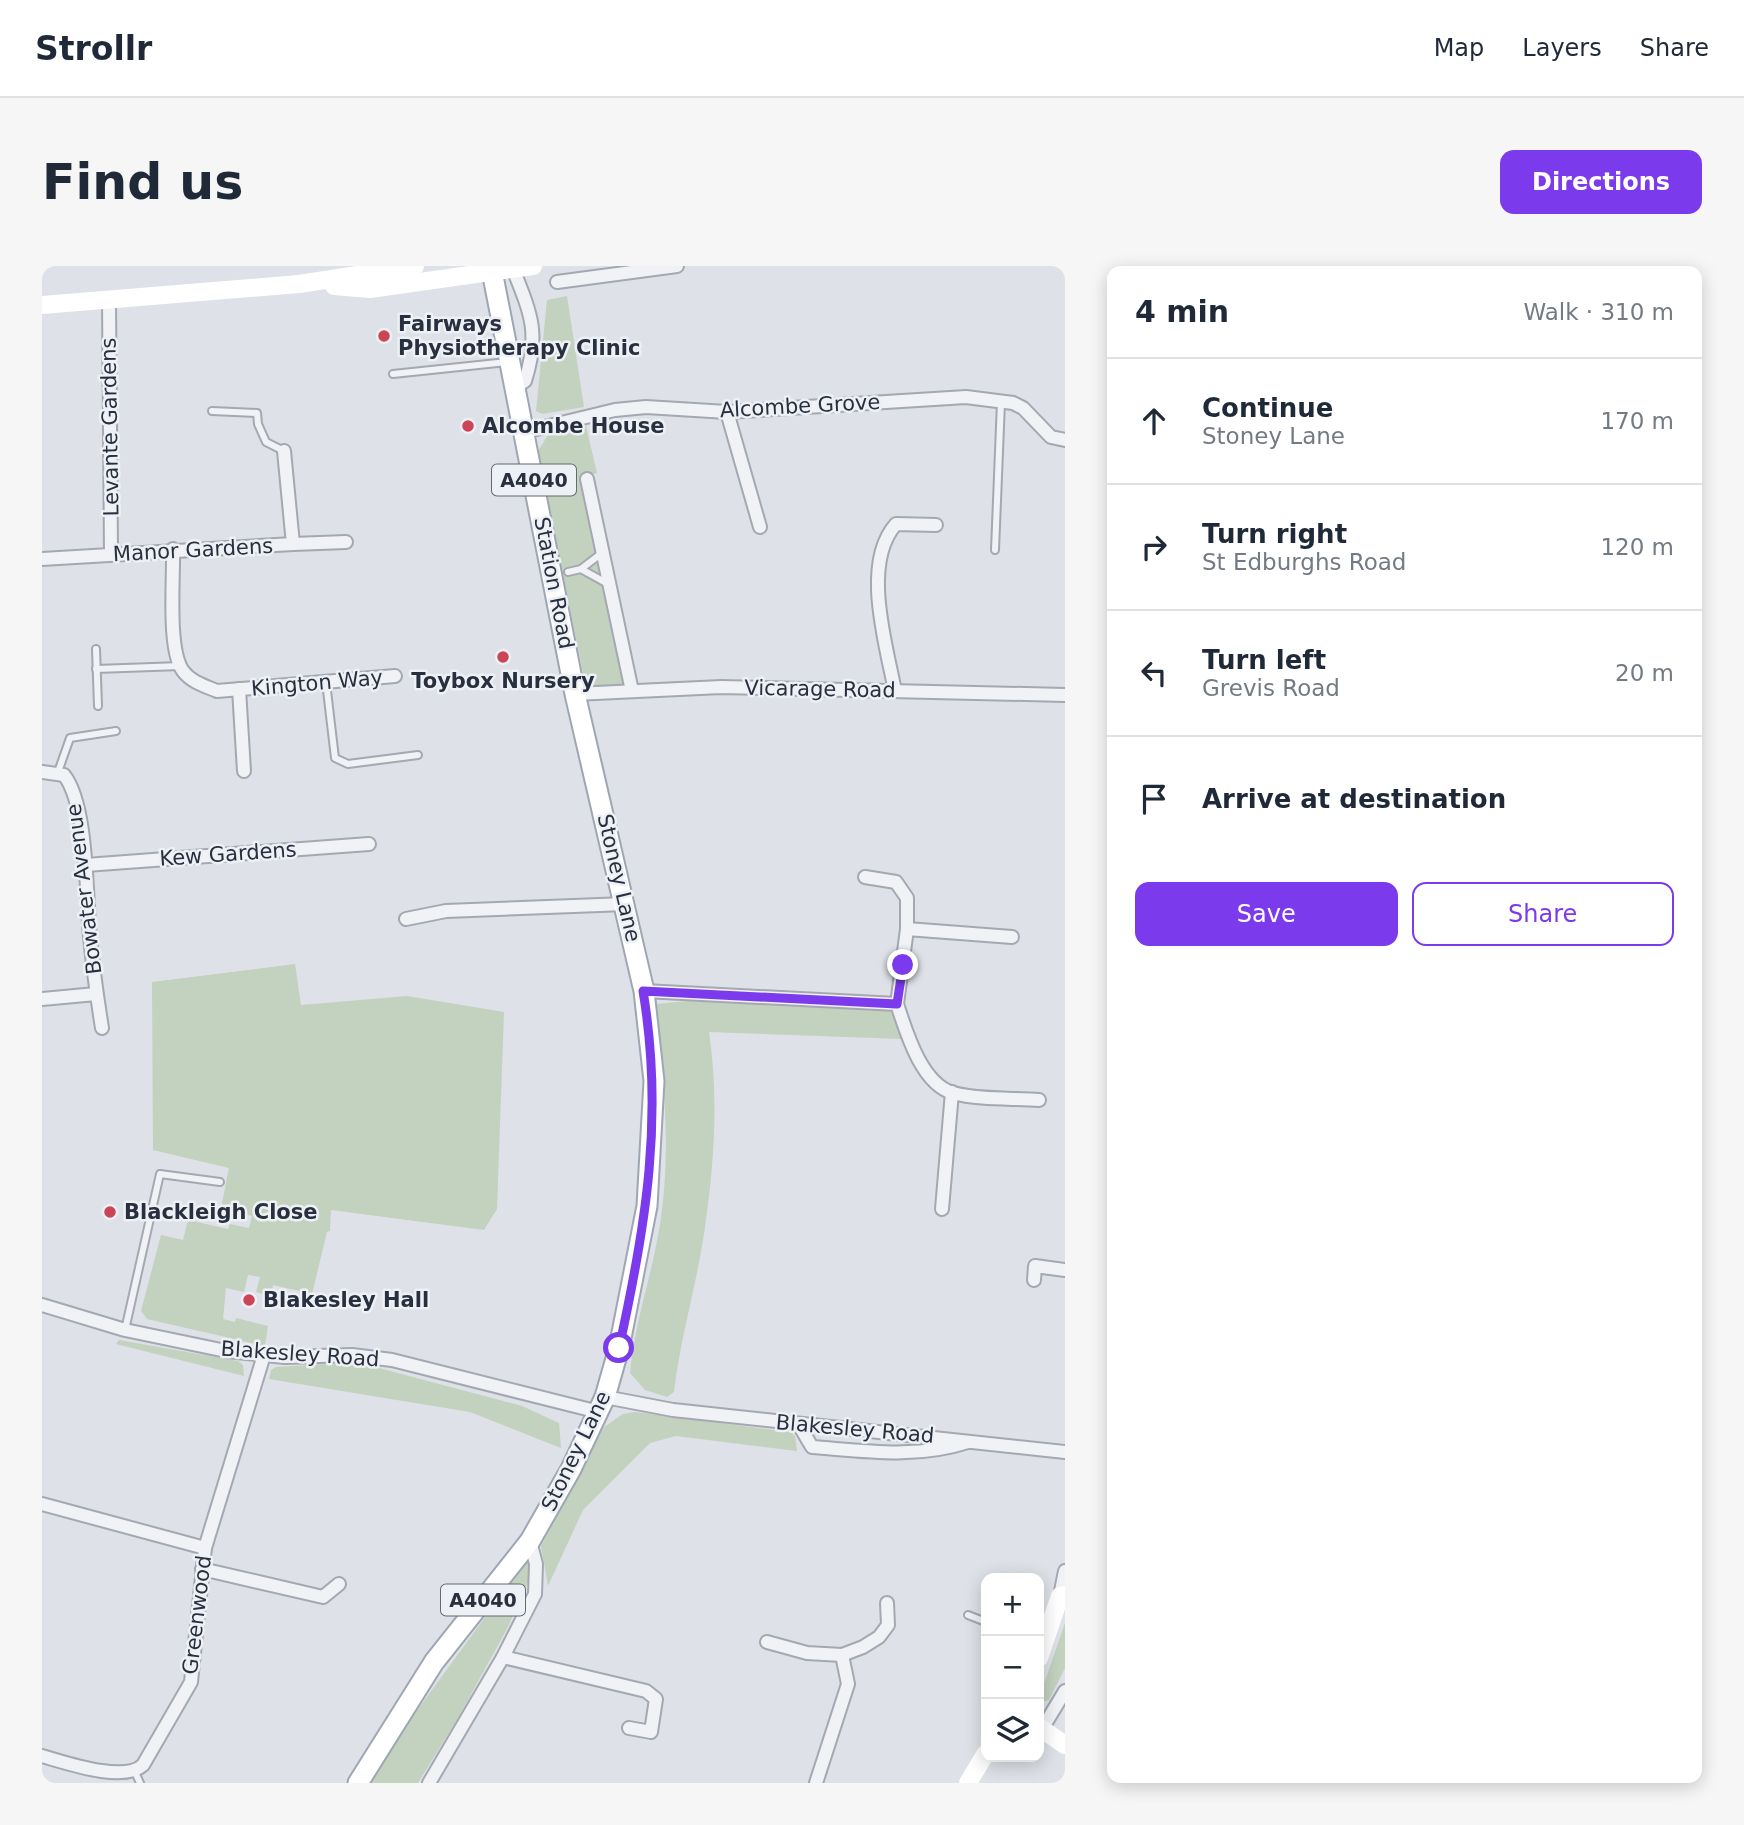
<!DOCTYPE html>
<meta charset="utf-8">
<style>
:root{--surface:#fff;--page:#f6f6f7;--text:#1f2937;--muted:#747a83;--line:#e0e1e3;--accent:#7c3aed}
body{margin:0;font-family:"DejaVu Sans",sans-serif;background:var(--page);color:var(--text)}
.controls{position:absolute;right:21px;bottom:21px;display:grid;overflow:hidden;border-radius:14px;box-shadow:0 4px 18px #0003}
.controls button{width:63px;height:63px;display:grid;place-items:center;padding:0;border:0;border-bottom:2px solid var(--line);background:var(--surface);color:var(--text);font:35px sans-serif}
.stop{position:absolute;width:21px;height:21px;margin:-16px;border:5px solid #7c3aed;border-radius:50%;background:#fff}
.stop.end{background:#7c3aed;border-color:#fff;box-shadow:0 2px 7px #0008}
.list{margin:0;padding:0;list-style:none}
h2{display:flex;justify-content:space-between;align-items:center;height:91px;margin:0;padding:0 28px;font-size:30px}
h2 small{font-size:23px;font-weight:400;color:var(--muted)}
.list li{display:grid;grid-template-columns:46px 1fr auto;gap:21px;align-items:center;box-sizing:border-box;height:126px;padding:0 28px;border-top:2px solid var(--line)}
.list b{display:block;font-size:26px;white-space:nowrap}
.list p{margin:0;font-size:23px;white-space:nowrap;color:var(--muted)}
.list em{font-size:23px;font-style:normal;color:var(--muted)}
.actions{display:flex;gap:14px;padding:21px 28px}
.actions a{flex:1;padding:16px 0;border:2px solid var(--accent);border-radius:14px;text-align:center;font-size:24px;color:var(--accent)}
.actions .main{background:var(--accent);color:#fff}
.icon{flex:none;width:38px;height:38px;fill:none;stroke:currentColor;stroke-width:2;stroke-linecap:round;stroke-linejoin:round}
.map{position:relative;flex:none;width:1023px;height:1517px;overflow:hidden;border-radius:14px}
header{display:flex;align-items:center;gap:42px;box-sizing:border-box;height:98px;padding:0 35px;background:var(--surface);border-bottom:2px solid var(--line)}
header strong{font-size:33px}
nav{display:flex;gap:38px;margin-inline-start:auto;font-size:24px}
.intro{display:flex;align-items:center;justify-content:space-between;box-sizing:border-box;height:168px;padding:0 42px}
h1{margin:0;font-size:49px}
.button{padding:18px 32px;border-radius:14px;background:var(--accent);color:#fff;font-size:24px;font-weight:700}
main{display:flex;gap:42px;padding:0 42px}
aside{flex:1;background:var(--surface);border-radius:14px;box-shadow:0 4px 18px #0003}
.map>svg:first-child{display:block}
.green{fill:#c3d1bf}
.lines{fill:none;stroke-linecap:round;stroke-linejoin:round}
.lane-casing{stroke:#a4a8b1;stroke-width:10}
.street-casing{stroke:#a4a8b1;stroke-width:16}
.primary-casing{stroke:#9ea6b3;stroke-width:23}
.lane{stroke:#f1f2f6;stroke-width:6}
.street{stroke:#f1f2f6;stroke-width:12}
.secondary{stroke:#fff;stroke-width:18}
.primary{stroke:#fff;stroke-width:19}
.route{stroke:#7c3aed;stroke-width:9}
.poi-dot{fill:#cb4556;stroke:#edf0f5;stroke-width:2.5}
.labels{text-anchor:middle;stroke-width:5;stroke-linejoin:round;paint-order:stroke}
.shield{fill:#edf0f5;stroke:#636975;stroke-width:2}
.shield-label{font-size:19px;font-weight:bold;fill:#282f3e}
.poi-label{font-size:21px;font-weight:bold;fill:#282f3e;stroke:#edf0f5;text-anchor:start}
.street-label{font-size:21px;fill:#282f3e;stroke:#edf0f5}
</style>
<header>
<strong>Strollr</strong>
<nav><a>Map</a><a>Layers</a><a>Share</a></nav>
</header>
<div class="intro"><h1>Find us</h1><a class="button">Directions</a></div>
<main>
<div class="map">
<svg width="1023" height="1517" viewBox="0 0 1023 1517">
<rect width="100%" height="100%" fill="#dee1e7"/>
<g class="green">
<path d="M525 30 542 141 500 148 494 145 505 34Z"/>
<path d="M544 160 555 207 538 212 584 419 544 421 496 185 506 169Z"/>
<path d="M253 698 259 739 365 730 462 746 455 943 442 964 289 944 288 965 285 966 270 1028 231 1019 229 1030 214 1026 218 1011 206 1009 202 1026 184 1022 181 1053 193 1056 194 1052 226 1060 223 1080 105 1053 99 1045 119 969 141 974 146 954 186 963 188 958 207 962 210 950 179 942 187 902 111 884 110 716Z"/>
<path d="M647 735 850 744 860 773 667 766C677 833 672 901 662 968 654 1021 638 1073 632 1126L625 1131 603 1124 588 1107C592 1059 609 1012 617 964 630 888 622 815 614 738Z"/>
<path d="M77 1074 196 1095 201 1099 202 1110 74 1078Z"/>
<path d="M314 1096 480 1140 517 1157 519 1182 428 1146 227 1113 229 1104 234 1101Z"/>
<path d="M593 1146 748 1166 753 1170 755 1185 634 1170 608 1177 541 1244 506 1320 499 1280 562 1161 581 1148Z"/>
<path d="M487 1291 489 1309 466 1361 416 1452 376 1517H328L368 1454Z"/>
<path d="M1023 1357V1402L1007 1434 1000 1436 997 1432Z"/>
</g>
<g class="lines">
<defs>
<g id="lane">
<path d="M351 108 465 96"/>
<path d="M170 145 215 147 216 158 224 176 242 185"/>
<path d="M953 284 959 136"/>
<path d="M539 303 568 319"/>
<path d="M526 306 539 303 560 287"/>
<path d="M54 383 56 440"/>
<path d="M54 403 139 400"/>
<path d="M284 416 293 492 306 498 376 489"/>
<path d="M16 506 28 472 74 465"/>
<path d="M83 1064 118 908 178 916"/>
<path d="M926 1349 944 1356"/>
<path d="M93 1506 98 1517"/>
</g>
<g id="street">
<path d="M471 3C489 48 498 67 483 115L472 122"/>
<path d="M515 16 635 0"/>
<path d="M67 34 69 288"/>
<path d="M685 146 718 261"/>
<path d="M482 166 573 144 604 141 685 146 924 131 971 137 981 142 1009 171 1023 174"/>
<path d="M545 213 590 425"/>
<path d="M251 278 304 276"/>
<path d="M131 283C132 311 125 383 141 405 149 416 163 420 175 425L353 410"/>
<path d="M0 293 251 278 242 185"/>
<path d="M197 423 202 505"/>
<path d="M853 425C844 378 819 297 854 258L894 259"/>
<path d="M533 428 679 421 1023 429"/>
<path d="M0 506 22 509C46 539 44 631 48 671 51 701 55 731 60 762"/>
<path d="M44 599 327 578"/>
<path d="M823 611 854 616 865 632V663"/>
<path d="M364 653 404 645 584 638"/>
<path d="M602 725 855 738C864 765 879 818 911 827 937 834 970 832 997 834"/>
<path d="M0 733 54 728"/>
<path d="M855 738 865 663 970 671"/>
<path d="M900 943 910 826"/>
<path d="M992 1014 993 1000 1023 1004"/>
<path d="M0 1039 83 1064 184 1085 243 1091 310 1089 350 1094 557 1146"/>
<path d="M563 1131 631 1144 1023 1186"/>
<path d="M757 1159 770 1181C824 1185 874 1193 926 1176"/>
<path d="M0 1238 163 1282"/>
<path d="M160 1303 281 1331 297 1318"/>
<path d="M1018 1330 1023 1305"/>
<path d="M725 1376 765 1387 800 1389 806 1418 774 1517"/>
<path d="M800 1389 821 1381 837 1371 846 1359 845 1337"/>
<path d="M461 1391 604 1425 614 1433 609 1466 587 1462"/>
<path d="M1000 1463 1023 1425"/>
<path d="M0 1490C25 1497 82 1517 101 1499L149 1416 163 1282 222 1089"/>
<path d="M387 1517 461 1391 493 1328 494 1298 488 1275"/>
</g>
<path id="primary" d="M316 1517 392 1396 488 1275 529 1203 563 1131 577 1082 605 940 612 815 602 725 533 428 449 0"/>
</defs>
<use href="#lane" class="lane-casing"/>
<use href="#street" class="street-casing"/>
<use href="#primary" class="primary-casing"/>
<use href="#lane" class="lane"/>
<use href="#street" class="street"/>
<g class="secondary">
<path d="M292 20 328 23 491 0"/>
<path d="M0 39 257 18 373 0"/>
<path d="M997 1392 1018 1330 1023 1329"/>
<path d="M997 1461 1023 1479"/>
<path d="M926 1517 944 1487"/>
</g>
<use href="#primary" class="primary"/>
</g>
<g class="lines">
<path class="route" d="M577 1082C604 960 622 850 601 725L855 738 861 699"/>
</g>
<g class="poi-dot">
<circle cx="342" cy="70" r="7"/>
<circle cx="426" cy="160" r="7"/>
<circle cx="461" cy="391" r="7"/>
<circle cx="68" cy="946" r="7"/>
<circle cx="207" cy="1034" r="7"/>
</g>
<g class="labels">
<g class="shield">
<rect x="450" y="198.5" width="84" height="31" rx="5"/>
<rect x="399" y="1318.5" width="84" height="31" rx="5"/>
</g>
<g class="shield-label">
<text x="492" y="221">A4040</text>
<text x="441" y="1341">A4040</text>
</g>
<g class="poi-label">
<text x="356" y="65">Fairways<tspan x="356" dy="24">Physiotherapy Clinic</tspan></text>
<text x="440" y="167">Alcombe House</text>
<text x="461" y="422" text-anchor="middle">Toybox Nursery</text>
<text x="82" y="953">Blackleigh Close</text>
<text x="221" y="1041">Blakesley Hall</text>
</g>
<g class="street-label">
<text transform="translate(758 140) rotate(-3)" y="7">Alcombe Grove</text>
<text transform="translate(68 161) rotate(-91)" y="7">Levante Gardens</text>
<text transform="translate(151 284) rotate(-3)" y="7">Manor Gardens</text>
<text transform="translate(512 317) rotate(79)" y="7">Station Road</text>
<text transform="translate(275 417) rotate(-5)" y="7">Kington Way</text>
<text transform="translate(778 423) rotate(1)" y="7">Vicarage Road</text>
<text transform="translate(186 588) rotate(-4)" y="7">Kew Gardens</text>
<text transform="translate(577 612) rotate(77)" y="7">Stoney Lane</text>
<text transform="translate(42 623) rotate(-97)" y="7">Bowater Avenue</text>
<text transform="translate(258 1088) rotate(4)" y="7">Blakesley Road</text>
<text transform="translate(813 1163) rotate(5)" y="7">Blakesley Road</text>
<text transform="translate(534 1185) rotate(-64)" y="7">Stoney Lane</text>
<text transform="translate(155 1349) rotate(-83)" y="7">Greenwood</text>
</g>
</g>
</svg>
<div class="controls">
<button>+</button>
<button>−</button>
<button><svg class="icon" aria-label="layers" viewBox="0 0 24 24"><path d="M12 4l9 5-9 5-9-5zM3 14l9 5 9-5"/></svg></button>
</div>
<div class="stop" style="left:577px;top:1082px"></div>
<div class="stop end" style="left:861px;top:699px"></div>
</div>
<aside>
<h2>4 min<small>Walk · 310 m</small></h2>
<ul class="list">
<li><svg class="icon" aria-label="ahead" viewBox="0 0 24 24"><path d="M12 20V5M6 11l6-6 6 6"/></svg><div><b>Continue</b><p>Stoney Lane</p></div><em>170 m</em></li>
<li><svg class="icon" aria-label="right" viewBox="0 0 24 24"><path d="M7 20v-9h11M14 6l5 5-5 5"/></svg><div><b>Turn right</b><p>St Edburghs Road</p></div><em>120 m</em></li>
<li><svg class="icon" aria-label="left" viewBox="0 0 24 24"><path d="M17 20v-9H6M10 6l-5 5 5 5"/></svg><div><b>Turn left</b><p>Grevis Road</p></div><em>20 m</em></li>
<li><svg class="icon" aria-label="arrive" viewBox="0 0 24 24"><path d="M6 21V4h12l-3 4 3 4H6"/></svg><div><b>Arrive at destination</b></div></li>
</ul>
<div class="actions"><a class="main">Save</a><a>Share</a></div>
</aside>
</main>
